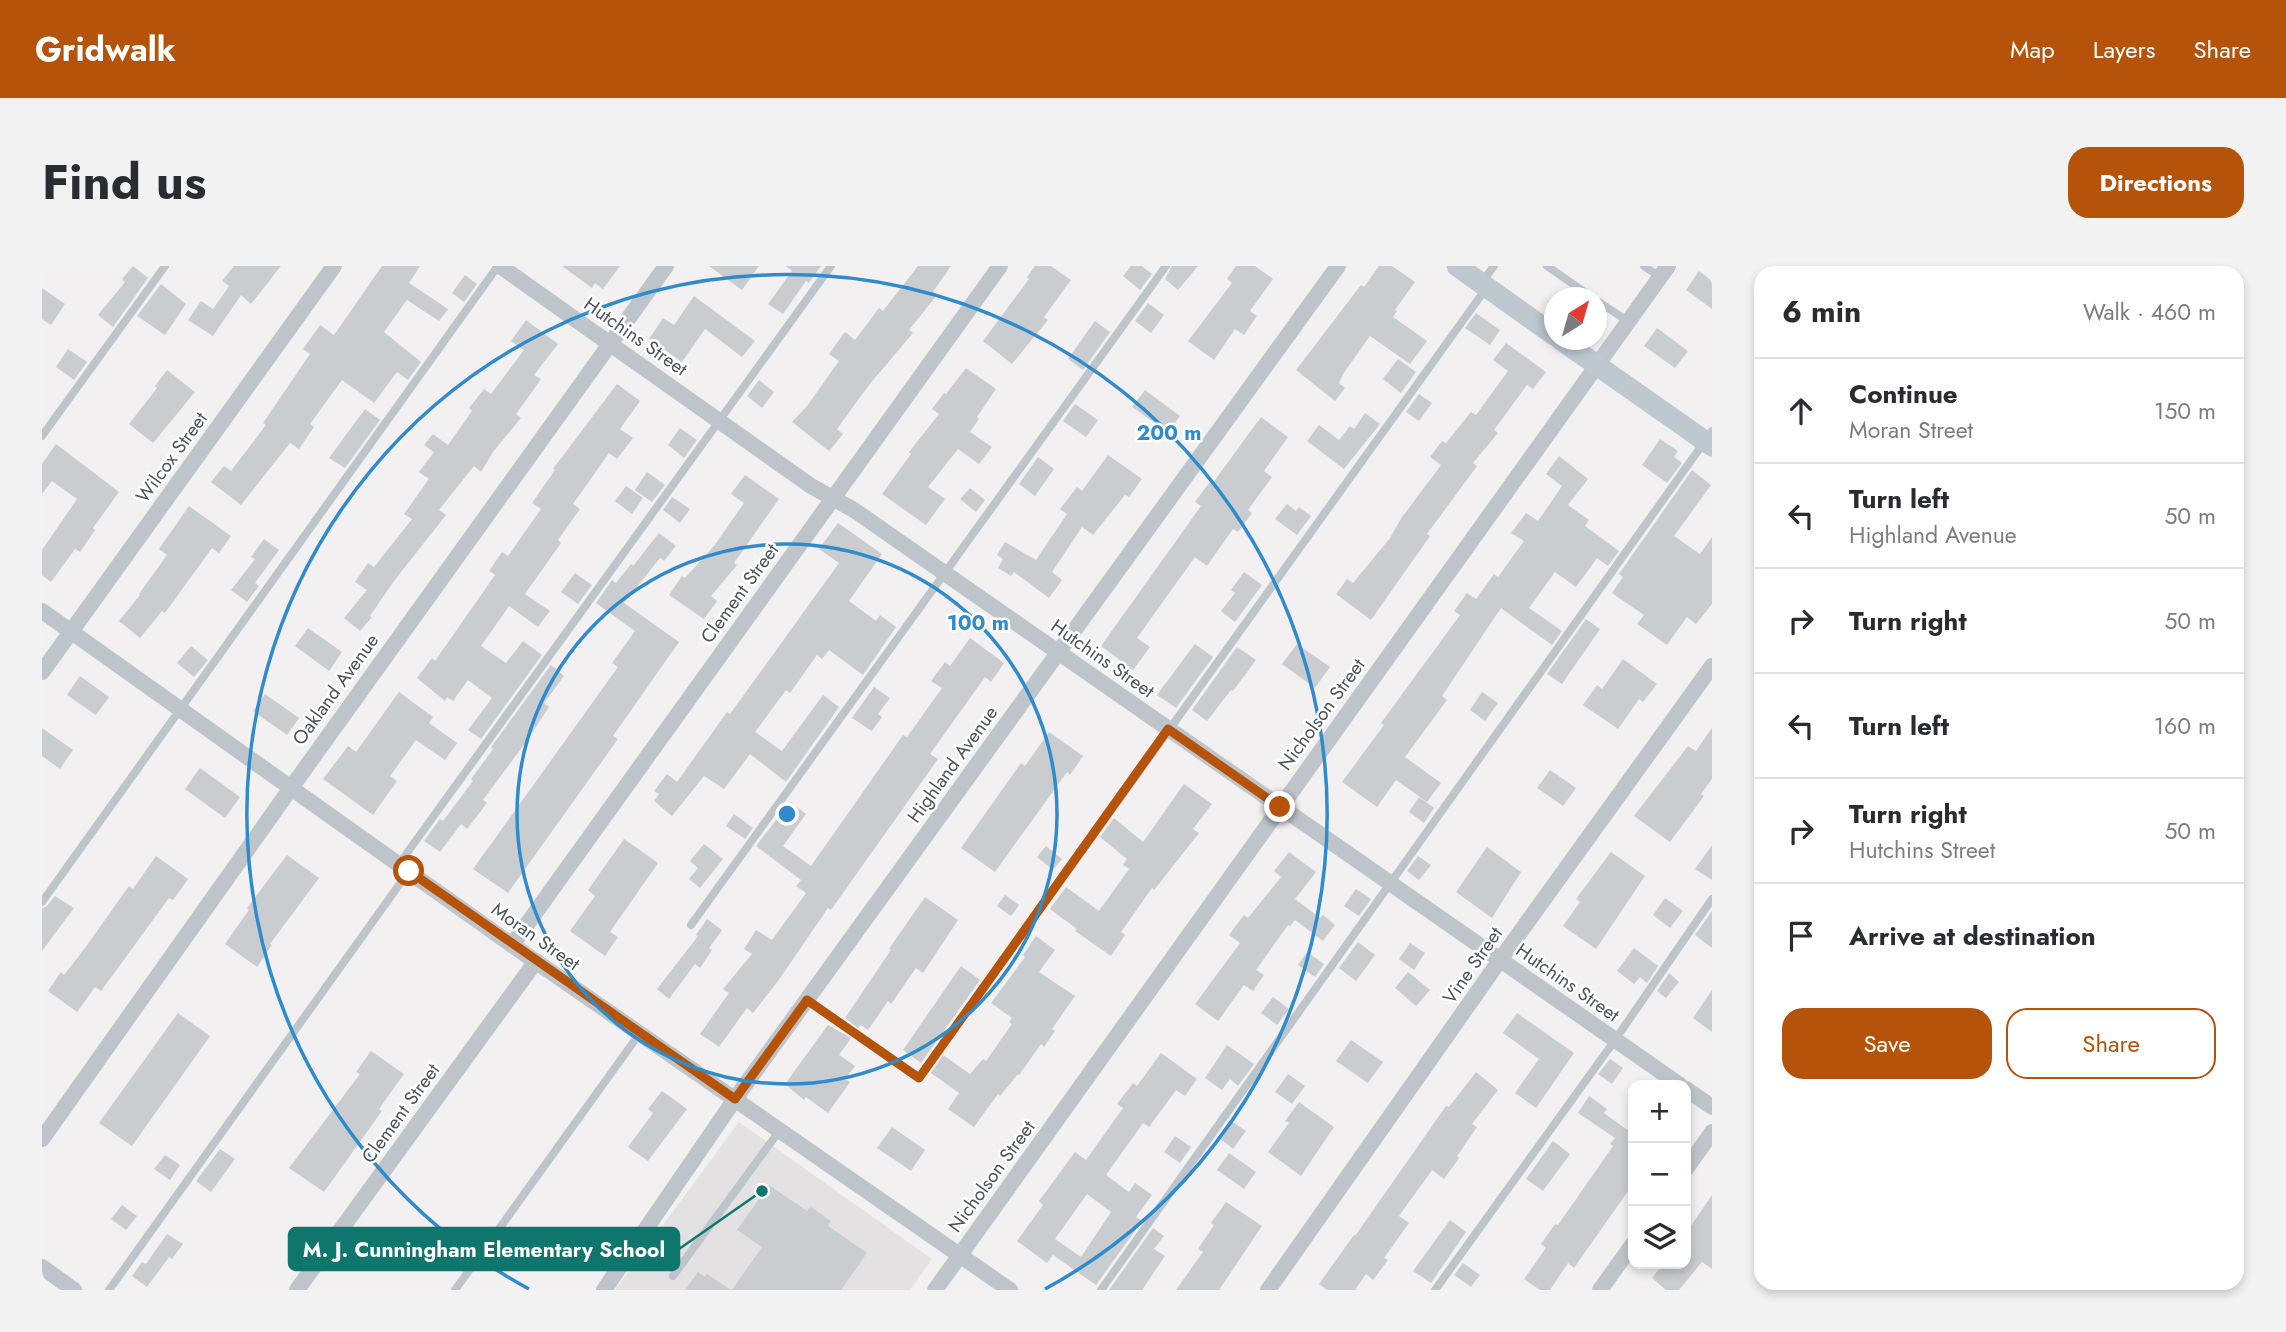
<!DOCTYPE html>
<meta charset="utf-8">
<style>
:root{--surface:#fff;--page:#f2f2f3;--text:#2b2b33;--muted:#7c7c81;--line:#e1e1e2;--accent:#b45309}
body{margin:0;font-family:Jost,sans-serif;background:var(--page);color:var(--text)}
.controls{position:absolute;right:21px;bottom:21px;display:grid;overflow:hidden;border-radius:14px;box-shadow:0 4px 10px #0003}
.controls button{width:63px;height:63px;display:grid;place-items:center;padding:0;border:0;border-bottom:2px solid var(--line);background:var(--surface);color:var(--text);font:35px sans-serif}
.compass{position:absolute;left:1502px;top:21px;width:63px;height:63px;border-radius:50%;background:var(--surface);box-shadow:0 4px 10px #0003;rotate:37deg}
.stop{position:absolute;width:21px;height:21px;margin:-16px;border:5px solid #b45309;border-radius:50%;background:#fff}
.stop.end{background:#b45309;border-color:#fff;box-shadow:0 2px 7px #0008}
.list{margin:0;padding:0;list-style:none}
h2{display:flex;justify-content:space-between;align-items:center;height:91px;margin:0;padding:0 28px;font-size:30px}
h2 small{font-size:23px;font-weight:400;color:var(--muted)}
.list li{display:grid;grid-template-columns:46px 1fr auto;gap:21px;align-items:center;box-sizing:border-box;height:105px;padding:0 28px;border-top:2px solid var(--line)}
.list b{display:block;font-size:26px;white-space:nowrap}
.list p{margin:0;font-size:23px;white-space:nowrap;color:var(--muted)}
.list em{font-size:23px;font-style:normal;color:var(--muted)}
.actions{display:flex;gap:14px;padding:21px 28px}
.actions a{flex:1;padding:16px 0;border:2px solid var(--accent);border-radius:21px;text-align:center;font-size:24px;color:var(--accent)}
.actions .main{background:var(--accent);color:#fff}
.icon{flex:none;width:38px;height:38px;fill:none;stroke:currentColor;stroke-width:2;stroke-linecap:round;stroke-linejoin:round}
.map{position:relative;flex:none;width:1670px;height:1024px;overflow:hidden;border-radius:21px}
header{display:flex;align-items:center;gap:42px;box-sizing:border-box;height:98px;padding:0 35px;background:var(--accent);color:#fff}
header strong{font-size:33px}
nav{display:flex;gap:38px;margin-inline-start:auto;font-size:24px}
.intro{display:flex;align-items:center;justify-content:space-between;box-sizing:border-box;height:168px;padding:0 42px}
h1{margin:0;font-size:49px}
.button{padding:18px 32px;border-radius:21px;background:var(--accent);color:#fff;font-size:24px;font-weight:700}
main{display:flex;gap:42px;padding:0 42px}
aside{flex:1;background:var(--surface);border-radius:21px;box-shadow:0 4px 10px #0003}
.map>svg:first-child{display:block}
.education{fill:#e3e1e1}
.building{fill:#cacdd0;fill-rule:evenodd}
.lines{fill:none;stroke-linecap:round;stroke-linejoin:round}
.lane{stroke:#bdc5cb;stroke-width:8}
.street{stroke:#bdc5cb;stroke-width:16}
.secondary{stroke:#bdc8cf;stroke-width:21}
.route{stroke:#b45309;stroke-width:9}
.ring{fill:none;stroke:#2f8bcc;stroke-width:3.5}
.labels{text-anchor:middle;stroke-width:5;stroke-linejoin:round;paint-order:stroke}
.street-label{font-size:19px;fill:#4a555b;stroke:#fff}
.centre{fill:#2f8bcc;stroke:#fff;stroke-width:3.5}
.ring-label{font-size:21px;text-anchor:middle;font-weight:bold;fill:#2f8bcc;stroke:#fff;stroke-width:5;stroke-linejoin:round;paint-order:stroke}
.leader{fill:none;stroke:#0f766e;stroke-width:2.5}
.callout-dot{fill:#0f766e;stroke:#fff;stroke-width:2.5}
.callout{fill:#0f766e;stroke:#0f766e;stroke-width:2.5}
.callout-label{font-size:21px;text-anchor:middle;font-weight:bold;fill:#fff}
</style>
<header>
<strong>Gridwalk</strong>
<nav><a>Map</a><a>Layers</a><a>Share</a></nav>
</header>
<div class="intro"><h1>Find us</h1><a class="button">Directions</a></div>
<main>
<div class="map">
<svg width="1670" height="1024" viewBox="0 0 1670 1024">
<rect width="100%" height="100%" fill="#f2f0f0"/>
<path class="education" d="M697 856 890 993 868 1024H573Z"/>
<g class="building">
<path d="M91 0 106 12 71 61 56 49 83 16 80 13Z"/>
<path d="M192 0H239L209 38 199 29 171 70 146 54 159 35 171 43 187 20 180 15Z"/>
<path d="M340 0H378L367 17 406 43 397 55 365 34 342 66 379 96 366 114 355 106 332 137 300 114 268 158 272 161 257 183 248 177 199 239 169 216 182 200 189 205 224 159 221 157 268 88 261 83 278 59 292 69Z"/>
<path d="M520 0H578L561 23 553 17 550 22Z"/>
<path d="M667 0H717L700 24Z"/>
<path d="M744 0H779L767 17 764 15 741 48 726 38 750 5Z"/>
<path d="M876 0H909L891 26 895 29 867 64 871 67 827 119 795 163 801 168 787 185 750 156 765 140 797 95 787 88 803 66 813 74 837 42 841 45Z"/>
<path d="M993 0H1009L1029 14 1002 51 1006 54 970 98 941 75 987 13 985 11Z"/>
<path d="M1089 0H1100L1110 8 1098 24 1081 10Z"/>
<path d="M1130 0H1156L1136 24 1123 13Z"/>
<path d="M1194 0H1213L1231 13 1208 45 1215 50 1202 69 1193 63 1172 94 1146 75 1190 17 1185 13Z"/>
<path d="M1337 0H1350L1373 16 1353 44 1355 45 1351 51 1385 75 1368 98 1328 70 1301 108 1297 117 1303 122 1293 135 1254 104 1319 19 1322 21Z"/>
<path d="M1657 5 1670 15V43L1644 24Z"/>
<path d="M423 9 435 18 422 36 410 27Z"/>
<path d="M119 18 144 38 123 69 95 50Z"/>
<path d="M0 22 23 38 9 59 0 53Z"/>
<path d="M652 30 713 75 700 91 663 63 640 96 607 73 621 52 632 59Z"/>
<path d="M1106 37 1122 49 1109 67 1093 55Z"/>
<path d="M1434 47 1458 64 1448 79 1423 62Z"/>
<path d="M484 54 516 78 492 109 499 113 474 148 479 152 451 186 439 206 432 200 397 244 404 249 352 315 328 350 330 351 318 365 302 352 325 324 313 316 326 297 332 301 370 253 362 248 387 213 377 206 392 186 382 179 391 168 406 179 430 145 427 142 442 123 449 128 482 84 469 75Z"/>
<path d="M1053 55 1068 66 1041 104 1026 93Z"/>
<path d="M1615 62 1646 85 1633 102 1602 80Z"/>
<path d="M1464 77 1504 106 1491 123 1485 119 1452 164 1456 167 1431 197 1435 200 1385 268 1388 270 1329 354 1294 328 1305 313 1311 317 1348 272 1360 251 1399 199 1388 191 1400 175 1404 177 1429 146 1434 149 1466 105 1451 94Z"/>
<path d="M26 83 45 96 32 114 14 101Z"/>
<path d="M1356 93 1374 106 1359 127 1341 113Z"/>
<path d="M924 102 954 123 935 151 937 153 928 166 950 181 937 198 916 183 886 221 903 233 884 259 840 228 869 188 867 186 897 148 890 143 902 127 904 128Z"/>
<path d="M125 104 153 126 111 177 87 158 115 122 113 120Z"/>
<path d="M717 114 732 126 720 142 705 130Z"/>
<path d="M575 118 598 135 578 163 591 172 575 193 567 187 531 238 538 243 516 274 519 277 483 328 508 345 496 361 467 340 439 380 464 397 481 375 500 389 439 473 426 464 450 432 426 414 411 435 405 431 403 435 375 412 390 392 393 395 453 309 447 305 460 286 466 290 499 243 490 237 513 204 511 203Z"/>
<path d="M1103 124 1138 150 1126 166 1090 141Z"/>
<path d="M1377 128 1390 137 1377 155 1364 146Z"/>
<path d="M1033 138 1056 154 1044 171 1021 155Z"/>
<path d="M323 143 338 154 303 202 287 192Z"/>
<path d="M1323 147 1338 158 1302 203 1265 175 1277 159 1297 174 1308 160 1312 163Z"/>
<path d="M1219 151 1246 171 1222 205 1230 211 1206 244 1210 247 1196 266 1191 263 1165 300 1153 291 1095 372 1108 381 1091 404 1059 380 1159 240 1153 236 1167 217 1170 218Z"/>
<path d="M638 162 655 174 642 192 626 179Z"/>
<path d="M1618 173 1636 185 1632 191 1640 197 1625 217 1600 199Z"/>
<path d="M14 178 77 226 51 262 53 264 38 286 33 283 9 316 0 309V284L35 233 10 215 0 228V198Z"/>
<path d="M1066 189 1100 213 1087 231 1083 229 1051 269 1040 261 1010 306 1020 314 1007 332 972 306 969 310 956 302 961 293 955 289 963 276 994 294 1025 248 1018 243 1035 221 1040 225Z"/>
<path d="M1517 190 1546 213 1526 239 1547 254 1543 260 1577 285 1566 300 1555 292 1534 321 1513 306 1487 342 1520 365 1510 379 1459 342 1400 430 1405 434 1363 491 1399 517 1385 536 1354 514 1335 541 1300 516 1342 459 1339 457 1418 349 1412 345 1425 327 1434 333 1452 308 1456 311 1482 275 1469 267 1484 247 1496 255 1520 220 1504 208Z"/>
<path d="M996 191 1012 203 993 230 977 218Z"/>
<path d="M1650 204 1669 219 1632 270 1658 288 1670 271V338L1654 358 1645 351 1625 379 1595 358 1602 349 1570 327 1581 311 1577 308Z"/>
<path d="M605 206 623 219 610 236 593 224Z"/>
<path d="M703 209 737 233 692 297 695 299 669 330 675 335 662 353 627 329 640 310 643 312 672 280 702 237 689 228Z"/>
<path d="M584 220 601 232 590 248 573 235Z"/>
<path d="M928 222 943 234 934 246 918 233Z"/>
<path d="M630 231 648 243 638 257 621 244Z"/>
<path d="M1245 238 1254 245 1257 241 1269 250 1255 269 1233 253Z"/>
<path d="M147 240 189 270 177 287 170 282 123 347 120 345 98 372 77 355 98 329 97 328 125 289 117 283Z"/>
<path d="M796 257 840 288 807 335 834 355 838 349 854 361 821 409 787 384 780 393 775 389 748 427 744 424 713 466 740 485 781 429 797 441 744 516 708 488 682 523 662 510 630 550 612 535 617 528 612 525 625 508 635 516 685 446 688 448 797 297 777 283Z"/>
<path d="M617 267 634 280 622 295 618 292 582 337 637 376 571 470 576 473 466 627 431 603 576 401 570 397 593 365 554 337 570 314 574 317 589 298 591 300Z"/>
<path d="M222 273 237 284 213 317 217 320 205 336 189 324 213 293 209 291Z"/>
<path d="M1202 306 1220 319 1193 356 1179 345 1193 327 1189 324Z"/>
<path d="M533 307 550 319 536 338 519 326Z"/>
<path d="M1544 353 1558 363 1520 418 1505 408Z"/>
<path d="M266 362 300 386 287 405 253 380Z"/>
<path d="M928 372 962 397 949 416 943 411 888 488 896 493 789 644 786 642 736 715 711 747 705 742 677 781 658 768 687 727 681 723 710 688 702 683 714 664 730 674 764 627 754 620 759 614 714 580 748 536 764 548 741 580 769 600 861 469 865 471 900 422 889 415 903 396 908 400Z"/>
<path d="M1153 378 1171 391 1134 442 1115 429Z"/>
<path d="M1255 378 1288 401 1273 422 1240 398Z"/>
<path d="M149 380 166 394 152 411 135 397Z"/>
<path d="M1195 381 1214 394 1191 425 1189 424 1165 455 1150 444Z"/>
<path d="M1581 393 1615 418 1601 436 1597 433 1576 463 1541 439 1555 419 1560 423Z"/>
<path d="M509 399 522 410 502 437 507 441 484 476 441 534 445 537 425 563 419 558 398 586 382 575 398 553 401 555 431 515 429 513 451 483 449 481Z"/>
<path d="M38 410 67 431 54 449 25 429Z"/>
<path d="M832 421 848 432 836 448 840 451 830 465 810 452Z"/>
<path d="M357 426 391 451 387 457 415 477 403 494 374 474 348 510 355 515 331 549 281 513 306 480 314 486Z"/>
<path d="M1440 426 1456 437 1443 455 1428 444Z"/>
<path d="M223 428 257 452 245 469 211 445Z"/>
<path d="M0 462 31 484 18 503 0 490Z"/>
<path d="M1670 462V513L1659 528 1662 530 1628 576 1592 550 1646 480 1654 485Z"/>
<path d="M1007 466 1041 490 1028 509 1025 506 953 606 919 582 979 497 983 500Z"/>
<path d="M158 502 198 531 183 552 143 523Z"/>
<path d="M1508 504 1534 522 1521 540 1495 522Z"/>
<path d="M1142 518 1170 538 1151 563 1157 567 1112 624 1110 622 1079 666 1083 669 1069 690 1033 665 1035 663 1008 643 1024 621 1057 645 1087 603 1081 599 1085 593 1058 571 1072 552 1101 576Z"/>
<path d="M1377 531 1392 542 1382 557 1367 546Z"/>
<path d="M692 548 711 562 703 573 684 560Z"/>
<path d="M582 573 616 597 568 666 576 671 563 690 528 665 553 630 546 624Z"/>
<path d="M662 578 681 593 658 622 647 613 656 602 648 595Z"/>
<path d="M1670 579V614L1653 603Z"/>
<path d="M1004 580 1020 593 1011 604 995 591Z"/>
<path d="M1445 581 1479 606 1450 652 1414 626Z"/>
<path d="M1247 586 1274 606 1253 633 1278 652 1281 649 1293 659 1281 675 1253 654 1248 660 1246 659 1214 704 1222 709 1211 725 1202 719 1176 755 1153 738 1198 677 1187 669 1202 649 1206 652 1239 611 1232 605Z"/>
<path d="M1569 586 1603 610 1554 683 1521 660 1538 636 1534 633Z"/>
<path d="M245 589 277 612 228 678 230 679 215 701 183 678 207 644 205 642Z"/>
<path d="M114 590 146 613 131 634 127 632 59 725 53 721 35 746 6 725 19 706 22 709 43 682 87 620 91 623Z"/>
<path d="M1376 590 1389 599 1377 614 1365 605Z"/>
<path d="M1314 623 1329 633 1317 650 1302 640Z"/>
<path d="M963 629 977 639 969 650 955 640Z"/>
<path d="M13 630 32 642 0 685V643L5 640Z"/>
<path d="M883 631 916 654 881 707 874 702 849 738 846 735 826 764 819 759 816 762 803 752 849 684 847 683Z"/>
<path d="M1623 632 1641 645 1628 662 1611 649Z"/>
<path d="M1670 645V682L1653 669Z"/>
<path d="M665 653 680 664 667 682 670 684 658 702 653 698 627 733 615 723 656 670 654 669Z"/>
<path d="M994 670 1013 684 997 706 1033 730 1010 763 1013 765 1002 781 999 778 977 809 976 808 958 830 956 828 932 861 906 843 917 827 889 807 901 789 928 808 941 793 944 795 970 758 967 756 970 752 949 737 983 691 981 689Z"/>
<path d="M1316 676 1333 689 1314 715 1297 702Z"/>
<path d="M1368 677 1383 687 1372 704 1357 693Z"/>
<path d="M1592 682 1616 700 1605 717 1598 711 1592 718 1575 705Z"/>
<path d="M1265 686 1282 698 1273 711 1256 699Z"/>
<path d="M919 700 938 714 879 797 861 784Z"/>
<path d="M1366 706 1388 724 1374 740 1353 722Z"/>
<path d="M1627 707 1637 716 1624 732 1615 725Z"/>
<path d="M1670 724V766L1651 752Z"/>
<path d="M1231 731 1247 743 1235 759 1219 747Z"/>
<path d="M136 747 168 770 90 880 57 857Z"/>
<path d="M1475 747 1532 787 1494 842 1473 827 1497 793 1461 767Z"/>
<path d="M786 759 809 772 797 789 813 800 803 813 808 816 786 847 764 831 762 834 743 818Z"/>
<path d="M1309 774 1341 796 1326 817 1294 795Z"/>
<path d="M1185 779 1212 798 1196 820 1188 813 1180 824 1163 812Z"/>
<path d="M329 785 362 808 337 843 340 845 282 926 247 902 318 808 314 806Z"/>
<path d="M1119 787 1155 813 1143 830 1134 824 1107 861 1101 857 1064 909 1087 926 1093 917 1110 929 1094 951 1100 955 1054 1019 1011 989 1005 997 975 975 1001 939 997 935 1033 886 1044 894 1081 842 1075 838 1091 817 1095 820ZM1045 928 1069 946 1039 991 1013 973Z"/>
<path d="M1568 793 1581 802 1570 818 1556 808Z"/>
<path d="M1434 806 1456 824 1430 858 1435 861 1415 890 1417 892 1402 913 1390 904 1357 950 1367 957 1342 992 1346 994 1331 1014 1324 1008 1313 1024H1285L1277 1018 1312 969 1313 970 1404 840 1407 841Z"/>
<path d="M1246 808 1263 820 1250 838 1233 826Z"/>
<path d="M620 825 645 843 606 895 586 881 611 847 606 843Z"/>
<path d="M1547 830 1565 843 1562 847 1591 868V918L1532 1002 1526 997 1508 1024H1498L1482 1013 1504 982 1499 978 1513 958 1516 959 1571 880 1568 878 1573 872 1536 847Z"/>
<path d="M1257 836 1292 861 1259 910 1226 886 1247 857 1243 855Z"/>
<path d="M1188 854 1204 865 1191 883 1176 871Z"/>
<path d="M850 861 883 884 869 905 835 882Z"/>
<path d="M1133 870 1149 881 1138 897 1122 886Z"/>
<path d="M1511 875 1528 888 1501 925 1484 913Z"/>
<path d="M178 883 193 893 169 926 154 915Z"/>
<path d="M1187 887 1214 906 1202 923 1175 904Z"/>
<path d="M123 889 138 899 128 914 112 903Z"/>
<path d="M727 919 765 945 769 941 789 955 786 960 825 987 799 1024H690L720 981 695 964Z"/>
<path d="M1670 929V1003L1660 996 1637 1024H1624L1610 1012 1621 998H1644V967Z"/>
<path d="M1184 936 1220 960 1177 1024H1134L1161 986 1156 983 1172 959 1169 957Z"/>
<path d="M80 939 95 950 84 964 69 953Z"/>
<path d="M1408 954 1424 966 1389 1017 1371 1005Z"/>
<path d="M1111 962 1122 970 1112 983 1123 990 1100 1024H1067Z"/>
<path d="M125 968 141 978 130 993 127 991 105 1021 90 1010 100 996 104 998Z"/>
<path d="M1421 997 1438 1009 1429 1021 1412 1009Z"/>
<path d="M656 1006 663 1011 665 1008 689 1024H643Z"/>
</g>
<g class="lines">
<g class="lane">
<path d="M1505 0 1551 32"/>
<path d="M1602 0 1618 11"/>
<path d="M1441 15 1452 0"/>
<path d="M1554 34 1587 56"/>
<path d="M0 170 123 0"/>
<path d="M357 598 789 0"/>
<path d="M0 636 456 0"/>
<path d="M649 659 1124 0"/>
<path d="M765 734 877 812 1445 21"/>
<path d="M631 1010 738 864"/>
<path d="M67 1024 367 605"/>
<path d="M413 1024 598 767"/>
<path d="M1059 1024 1670 165"/>
<path d="M1393 1024 1573 774 1670 633"/>
</g>
<g class="street">
<path d="M458 0 769 220 812 244 1638 819"/>
<path d="M0 345 470 679 968 1024"/>
<path d="M0 406 292 0"/>
<path d="M470 679 958 0"/>
<path d="M1644 823 1670 841"/>
<path d="M0 873 249 522 624 0"/>
<path d="M1644 903 1670 866"/>
<path d="M0 1001 32 1024"/>
<path d="M255 1024 494 695"/>
<path d="M562 1024 693 833 1296 0"/>
<path d="M893 1024 1626 0"/>
<path d="M1226 1024 1458 694 1670 400"/>
<path d="M1558 1024 1591 978"/>
</g>
<g class="secondary">
<path d="M1415 0 1512 69"/>
<path d="M1519 74 1670 180"/>
</g>
</g>
<g class="lines">
<path class="route" d="M367 605 693 833 765 734 877 812 1126 463 1238 541"/>
</g>
<g class="ring">
<circle cx="745" cy="548" r="270"/>
<path d="M487 1023A540 540 0 1 1 1003 1023"/>
</g>
<g class="labels">
<g class="street-label">
<text transform="translate(594 70) rotate(35)" y="7">Hutchins Street</text>
<text transform="translate(129 191) rotate(-54)" y="7">Wilcox Street</text>
<text transform="translate(697 327) rotate(-54)" y="7">Clement Street</text>
<text transform="translate(1061 392) rotate(35)" y="7">Hutchins Street</text>
<text transform="translate(293 423) rotate(-54)" y="7">Oakland Avenue</text>
<text transform="translate(1279 448) rotate(-54)" y="7">Nicholson Street</text>
<text transform="translate(910 498) rotate(-54)" y="7">Highland Avenue</text>
<text transform="translate(494 670) rotate(35)" y="7">Moran Street</text>
<text transform="translate(1430 699) rotate(-55)" y="7">Vine Street</text>
<text transform="translate(1526 716) rotate(35)" y="7">Hutchins Street</text>
<text transform="translate(358 847) rotate(-54)" y="7">Clement Street</text>
<text transform="translate(949 910) rotate(-54)" y="7">Nicholson Street</text>
</g>
</g>
<circle cx="745" cy="548" r="10" class="centre"/>
<g class="ring-label">
<text x="1127" y="174">200 m</text>
<text x="936" y="364">100 m</text>
</g>
<path class="leader" d="M720 925L637 983"/>
<circle class="callout-dot" cx="720" cy="925" r="7"/>
<rect class="callout" x="247" y="962" width="390" height="42" rx="7"/>
<g class="callout-label">
<text x="442" y="991">M. J. Cunningham Elementary School</text>
</g>
</svg>
<div class="controls">
<button>+</button>
<button>−</button>
<button><svg class="icon" aria-label="layers" viewBox="0 0 24 24"><path d="M12 4l9 5-9 5-9-5zM3 14l9 5 9-5"/></svg></button>
</div>
<svg class="compass" viewBox="-18 -18 36 36"><path d="M0-13l5 13h-10z" fill="#e53935"/><path d="M0 13l5-13h-10z" fill="#7c7c81"/></svg>
<div class="stop" style="left:367px;top:605px"></div>
<div class="stop end" style="left:1238px;top:541px"></div>
</div>
<aside>
<h2>6 min<small>Walk · 460 m</small></h2>
<ul class="list">
<li><svg class="icon" aria-label="ahead" viewBox="0 0 24 24"><path d="M12 20V5M6 11l6-6 6 6"/></svg><div><b>Continue</b><p>Moran Street</p></div><em>150 m</em></li>
<li><svg class="icon" aria-label="left" viewBox="0 0 24 24"><path d="M17 20v-9H6M10 6l-5 5 5 5"/></svg><div><b>Turn left</b><p>Highland Avenue</p></div><em>50 m</em></li>
<li><svg class="icon" aria-label="right" viewBox="0 0 24 24"><path d="M7 20v-9h11M14 6l5 5-5 5"/></svg><div><b>Turn right</b></div><em>50 m</em></li>
<li><svg class="icon" aria-label="left" viewBox="0 0 24 24"><path d="M17 20v-9H6M10 6l-5 5 5 5"/></svg><div><b>Turn left</b></div><em>160 m</em></li>
<li><svg class="icon" aria-label="right" viewBox="0 0 24 24"><path d="M7 20v-9h11M14 6l5 5-5 5"/></svg><div><b>Turn right</b><p>Hutchins Street</p></div><em>50 m</em></li>
<li><svg class="icon" aria-label="arrive" viewBox="0 0 24 24"><path d="M6 21V4h12l-3 4 3 4H6"/></svg><div><b>Arrive at destination</b></div></li>
</ul>
<div class="actions"><a class="main">Save</a><a>Share</a></div>
</aside>
</main>
